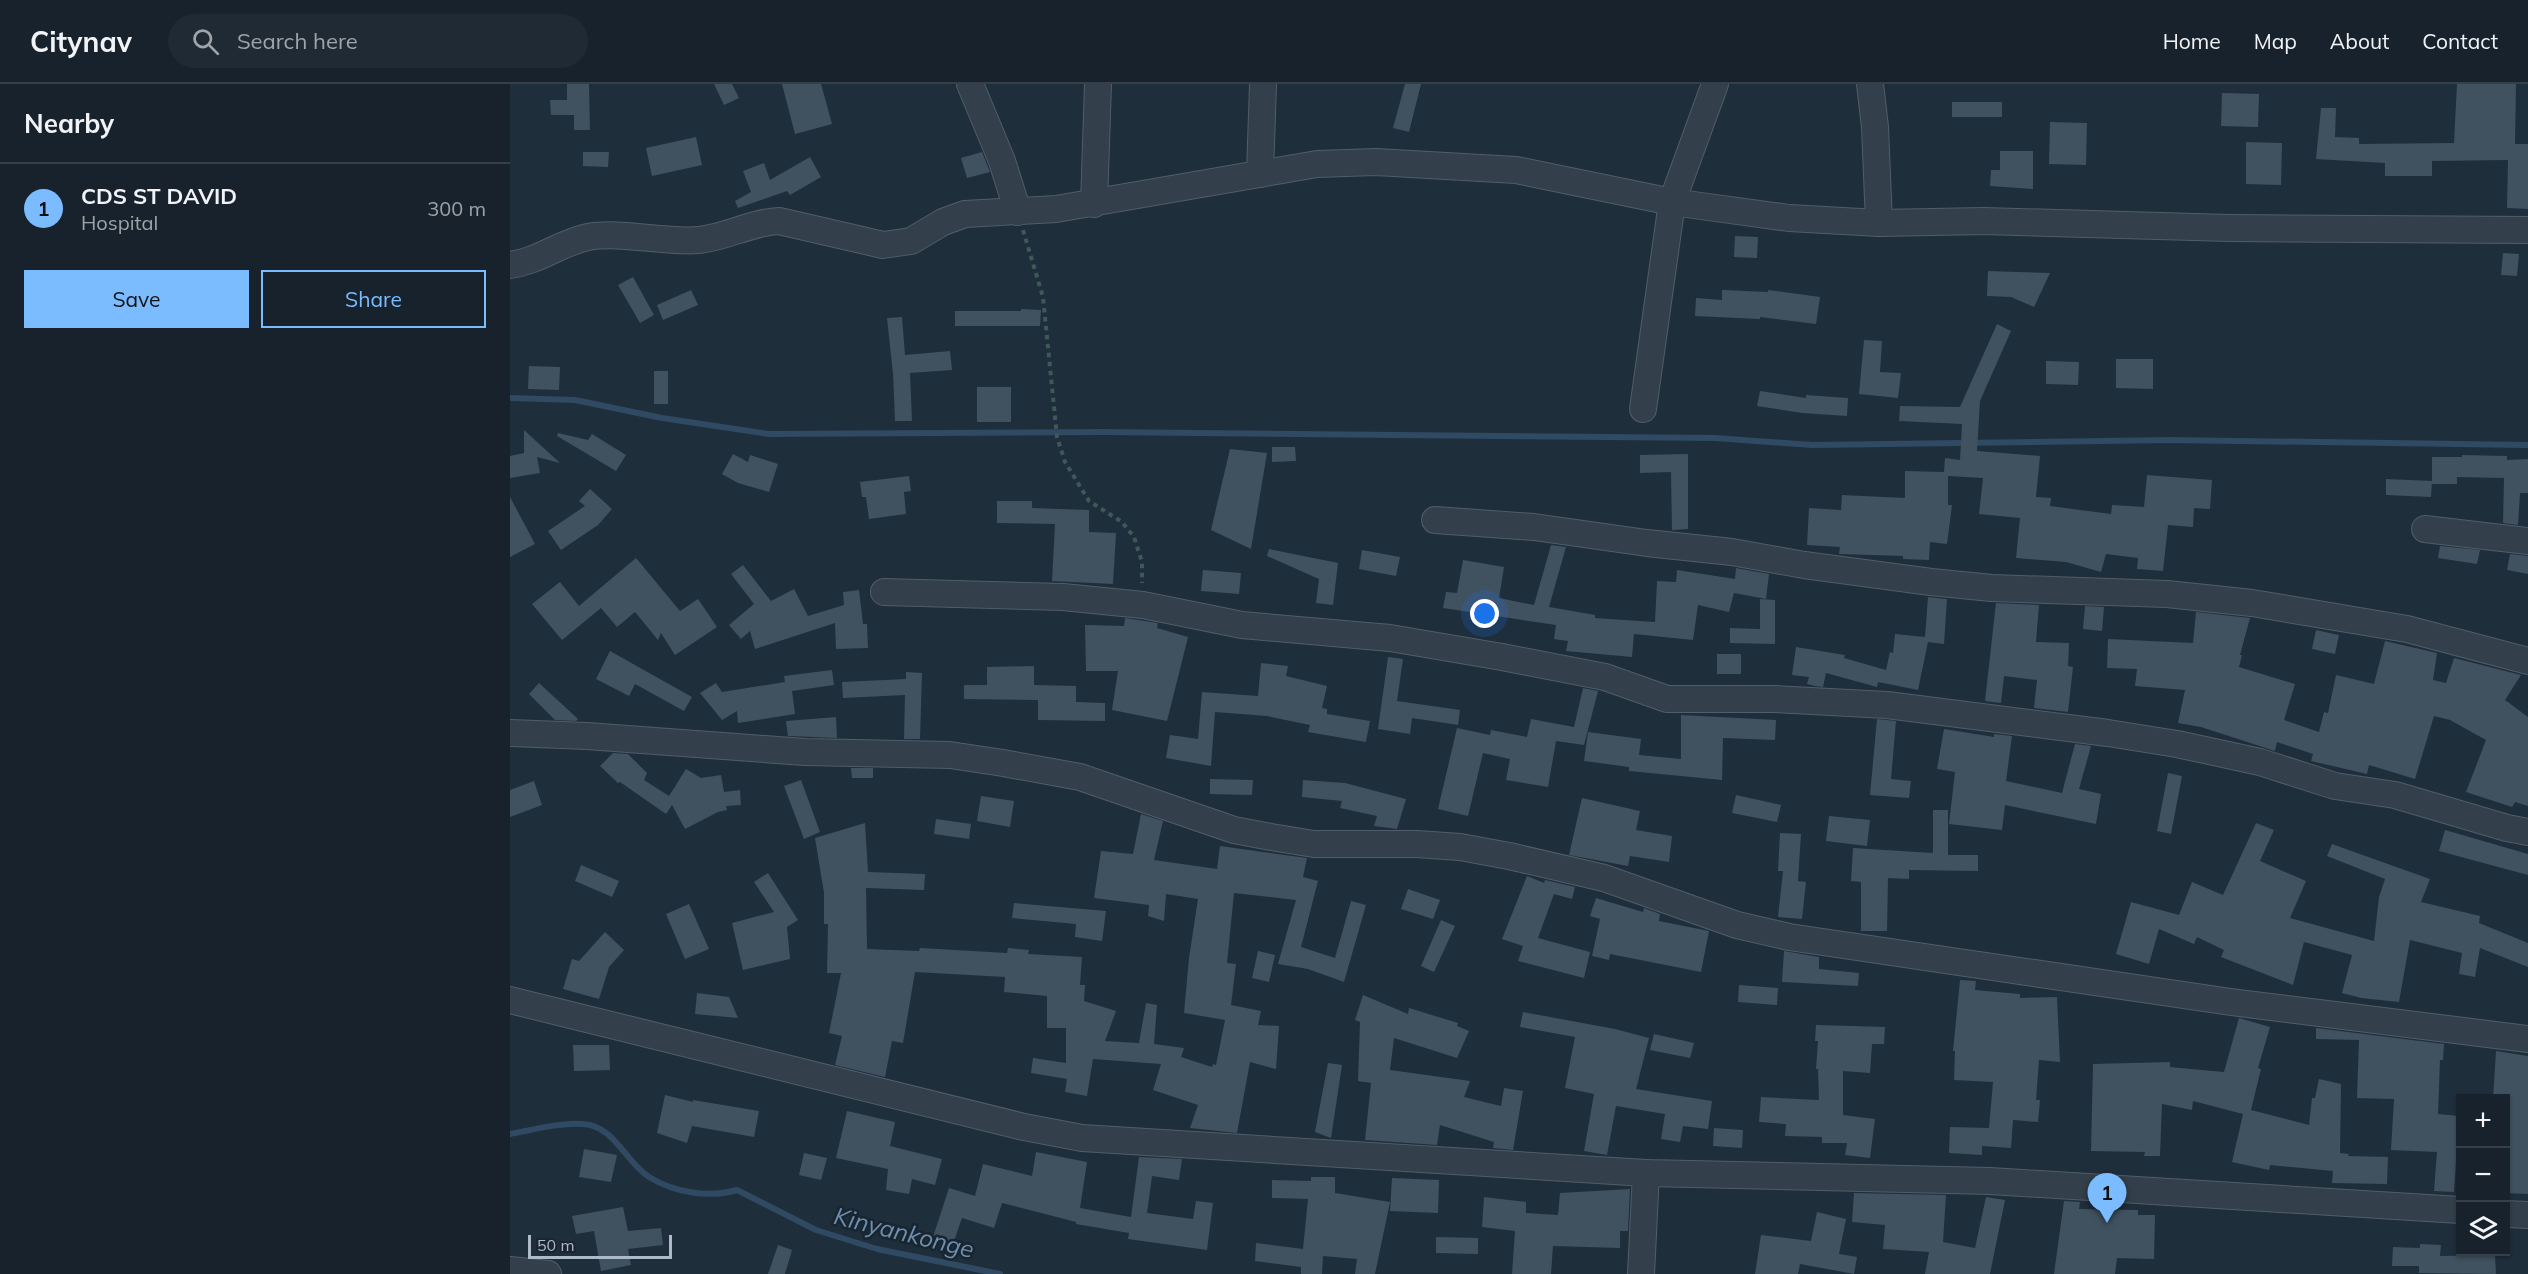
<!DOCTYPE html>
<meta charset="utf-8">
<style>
:root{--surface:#17222c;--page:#202a34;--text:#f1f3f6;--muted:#9ea4a9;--line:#363f48;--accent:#7bbbff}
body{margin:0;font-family:Mulish,sans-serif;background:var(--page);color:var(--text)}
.controls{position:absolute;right:18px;bottom:18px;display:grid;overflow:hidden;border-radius:0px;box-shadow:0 2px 4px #0004}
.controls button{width:54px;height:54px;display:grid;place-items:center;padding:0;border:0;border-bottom:2px solid var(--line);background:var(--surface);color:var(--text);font:30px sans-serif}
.scale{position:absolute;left:18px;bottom:15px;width:144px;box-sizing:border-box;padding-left:6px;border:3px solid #aebac8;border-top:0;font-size:16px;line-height:21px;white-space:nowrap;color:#aebac8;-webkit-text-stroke:4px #192530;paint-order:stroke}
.you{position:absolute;left:975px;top:530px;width:21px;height:21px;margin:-15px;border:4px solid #fff;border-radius:50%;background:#1a73e8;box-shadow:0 0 0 9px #1a73e833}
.badge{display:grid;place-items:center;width:39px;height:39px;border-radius:50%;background:var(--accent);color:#111;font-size:20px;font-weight:700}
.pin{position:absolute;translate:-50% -50px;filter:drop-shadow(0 2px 3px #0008)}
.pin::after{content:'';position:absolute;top:32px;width:21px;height:18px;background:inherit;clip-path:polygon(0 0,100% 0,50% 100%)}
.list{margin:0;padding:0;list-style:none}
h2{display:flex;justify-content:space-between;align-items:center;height:78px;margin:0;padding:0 24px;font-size:26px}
h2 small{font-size:20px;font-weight:400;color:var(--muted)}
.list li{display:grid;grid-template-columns:39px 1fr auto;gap:18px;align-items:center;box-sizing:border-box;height:90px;padding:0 24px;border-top:2px solid var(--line)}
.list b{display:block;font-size:22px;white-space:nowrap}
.list p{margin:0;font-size:20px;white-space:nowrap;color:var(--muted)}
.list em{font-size:20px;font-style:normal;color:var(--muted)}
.actions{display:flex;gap:12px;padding:18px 24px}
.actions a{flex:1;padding:14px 0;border:2px solid var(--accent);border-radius:0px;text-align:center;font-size:21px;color:var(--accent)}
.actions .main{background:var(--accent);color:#111}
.icon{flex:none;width:33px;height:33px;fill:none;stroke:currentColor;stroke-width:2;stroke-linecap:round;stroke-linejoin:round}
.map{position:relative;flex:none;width:2018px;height:1190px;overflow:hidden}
header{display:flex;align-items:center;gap:36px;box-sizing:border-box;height:84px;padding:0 30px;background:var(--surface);border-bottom:2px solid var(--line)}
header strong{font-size:28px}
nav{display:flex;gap:33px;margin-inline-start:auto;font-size:21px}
.search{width:420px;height:54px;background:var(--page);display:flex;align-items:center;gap:15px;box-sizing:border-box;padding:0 21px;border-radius:33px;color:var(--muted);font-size:22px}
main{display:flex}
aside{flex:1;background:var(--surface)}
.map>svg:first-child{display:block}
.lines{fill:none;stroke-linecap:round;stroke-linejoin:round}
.stream{stroke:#2f4a62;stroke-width:6}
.building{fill:#405160}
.minor-casing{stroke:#515d69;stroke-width:28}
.path{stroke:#3f5959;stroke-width:4;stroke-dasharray:4.5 4.5;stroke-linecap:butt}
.minor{stroke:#33404b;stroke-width:26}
.labels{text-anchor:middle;stroke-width:5;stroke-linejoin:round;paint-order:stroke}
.water-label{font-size:24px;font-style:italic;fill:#6b8fae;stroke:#192530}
</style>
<header>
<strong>Citynav</strong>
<div class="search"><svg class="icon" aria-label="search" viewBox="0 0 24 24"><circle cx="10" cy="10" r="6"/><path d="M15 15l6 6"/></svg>Search here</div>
<nav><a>Home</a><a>Map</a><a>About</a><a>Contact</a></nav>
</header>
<main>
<aside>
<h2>Nearby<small></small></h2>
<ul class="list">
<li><span class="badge">1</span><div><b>CDS ST DAVID</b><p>Hospital</p></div><em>300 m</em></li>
</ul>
<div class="actions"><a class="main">Save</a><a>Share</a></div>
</aside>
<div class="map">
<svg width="2018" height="1190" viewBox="0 0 2018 1190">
<rect width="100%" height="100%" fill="#1f2e3b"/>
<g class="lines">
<g class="stream">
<path d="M0 314 65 316 152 334 259 350 593 348 1205 354 1302 361 1661 356 2018 361"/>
<path d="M0 1050C22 1046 52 1038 73 1040 105 1042 115 1078 139 1093 165 1109 199 1114 227 1106L306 1146 367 1165 490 1190"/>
</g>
</g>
<g class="building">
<path d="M57 0H79L80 46H64V31H41L40 16H57Z"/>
<path d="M204 0H222L229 14 214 21Z"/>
<path d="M272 0H311L322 40 285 50Z"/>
<path d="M895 0H911L899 48 883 44Z"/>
<path d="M1947 0H2006L2005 60H2018V125L1997 124 1998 76 1922 77V92H1875V79L1806 75 1811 24H1826L1825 53 1849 54V60L1944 59Z"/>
<path d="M1712 9 1749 10 1748 43 1711 42Z"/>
<rect x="1442" y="18" width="50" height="15"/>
<path d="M1540 38 1577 39 1576 81 1539 80Z"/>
<path d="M186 53 192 81 142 92 136 64Z"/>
<path d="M1736 58 1772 59 1771 101 1736 100Z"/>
<path d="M1490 67H1523V105L1480 102 1481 86H1490Z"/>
<path d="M73 68H99L98 83 73 82Z"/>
<path d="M472 68 480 88 457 94 451 74Z"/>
<path d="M300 73 311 93 280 111 277 107 228 124 225 117 241 108 233 87 254 79 260 96Z"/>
<path d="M1225 152 1248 153 1247 174 1224 173Z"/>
<path d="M1993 169 2009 170 2007 192 1991 191Z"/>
<path d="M1478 187 1540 189 1524 223 1501 213 1477 212Z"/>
<path d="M123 193 144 231 130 239 108 201Z"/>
<path d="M181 206 188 221 153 236 147 221Z"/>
<path d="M1212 206 1258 208V206L1310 213 1306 240 1250 233V235L1185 232 1186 214 1212 216Z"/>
<path d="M511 225 531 226 530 242H445V227H511Z"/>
<path d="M392 233 395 271 440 267 442 286 400 289 402 337H385L383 290 377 234Z"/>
<path d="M1487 240 1501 247 1470 317 1467 367 1530 372 1526 413 1541 414 1540 422 1601 430 1602 421 1634 423 1637 391 1702 396 1700 425 1684 424 1683 443 1658 441 1653 487 1627 485 1628 474 1596 470 1591 488 1556 478 1506 474 1510 434 1469 430 1473 394 1438 392V421H1442L1437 460 1420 458 1419 476 1393 475V472L1329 470 1330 463 1297 461 1299 424 1331 426 1332 411 1395 414V387L1434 388 1435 374 1450 376 1452 340 1389 337 1390 322 1450 323Z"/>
<path d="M1354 256 1372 257 1370 288 1391 289 1388 314 1349 310Z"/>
<path d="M1606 275H1643V305L1606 304Z"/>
<path d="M1536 277 1569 278 1568 301 1536 300Z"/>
<path d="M19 282 50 283 49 306 18 305Z"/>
<rect x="144" y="287" width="14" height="33"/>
<rect x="467" y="303" width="34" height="35"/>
<path d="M1250 307 1296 314V311L1338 314 1337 332 1292 329 1247 322Z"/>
<path d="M14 346 50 379 27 373 30 389 0 394V372L14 369Z"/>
<path d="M48 349 78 356 82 350 116 371 106 387 47 352Z"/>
<path d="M762 363H785L786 377 762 378Z"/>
<path d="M720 365 757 369 741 465 701 446Z"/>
<path d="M223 370 238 378 240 371 268 380 259 408 228 399 212 390Z"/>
<path d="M1178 370V445L1162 446 1161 388 1130 389V371Z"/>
<path d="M1952 371 1997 372V376L2018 375V409H2010L2008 441 1993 439 1994 394 1947 393V400H1922V373H1952Z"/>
<path d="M399 392 401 407 394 408 396 430 359 435 356 413H352L350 398Z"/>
<path d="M1876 395 1922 397 1921 413 1876 411Z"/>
<path d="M80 405 102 425 88 441 51 466 38 447 75 422 69 417Z"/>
<path d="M0 413 25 460 0 473Z"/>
<path d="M487 417H522V424L579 426V448L606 449 603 500 542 497 545 440 487 439Z"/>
<path d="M1041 461 1056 463 1039 523 1085 531V534L1145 538 1147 497 1166 498 1167 486 1225 495 1226 484 1259 490 1256 515 1224 509 1219 528 1188 521 1183 556 1124 550 1122 573 1056 567 1058 557 1044 555 1046 541 933 524 936 508 947 509 953 476 994 483 989 514 1024 521Z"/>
<path d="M1930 462 1970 466 1967 480 1928 474Z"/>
<path d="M759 465 828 479 823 521 806 519 809 495 757 472Z"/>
<path d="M852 466 890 473 886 492 849 485Z"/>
<path d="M2000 470 2018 472V490L1997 486Z"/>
<path d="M126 474 170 527 188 515 207 543 165 571 151 549 148 556 125 528 107 543 91 524 52 556 22 520 50 498 69 522Z"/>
<path d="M233 481 261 517 284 505 298 532 334 521 333 508 349 506 353 540H357L358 564 326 565 325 539 245 565 240 547 231 555 219 541 244 520 221 490Z"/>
<path d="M693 486 731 489 729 510 691 507Z"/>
<path d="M1418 513 1437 515 1434 560 1418 558 1408 606 1368 598 1367 603 1316 589 1313 603 1305 602 1297 600 1299 593 1282 591 1286 563 1335 571 1334 574 1376 586 1380 568 1383 569 1385 550 1415 553Z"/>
<path d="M1250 515 1265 516V560L1220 559V544L1250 545Z"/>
<path d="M1486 519 1529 521 1526 558 1559 559 1558 582 1563 583 1558 628 1524 624 1527 596 1494 592 1491 619 1475 617Z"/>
<path d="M1575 522 1594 523 1592 547 1573 545Z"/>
<path d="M1686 528 1740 534 1730 571H1732L1729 583 1785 600 1774 636 1809 648 1814 628 1818 629 1826 591 1864 600 1875 557 1927 569 1923 596 1936 599 1944 574 2011 591 1995 616 2018 633V722L2005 718 2002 723 1956 708 1976 656 1940 636 1924 632 1905 695 1859 681 1857 690 1801 677 1803 670 1767 658 1765 667 1691 643 1668 639 1675 606 1625 602 1627 585 1597 584 1598 555 1683 559Z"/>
<path d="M615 534 648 539 647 544 678 553 657 637 602 626 608 587H576L575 541 614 542Z"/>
<path d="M1806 546 1829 551 1825 570 1802 565Z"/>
<path d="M100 567 182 613 174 627 125 600 119 612 86 595Z"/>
<rect x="1207" y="570" width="24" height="20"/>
<path d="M878 573 893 575 887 617 950 626 948 641 902 634 900 650 868 645Z"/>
<path d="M751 579 778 582 776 592 817 602 812 624 817 625V630L860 637 856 658 798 648 800 641 757 632 705 628 701 682 656 674 660 651 688 655 692 608 748 612Z"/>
<path d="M524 582V601L566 602V618L595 619V637L528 636V616L454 615V601H477V583Z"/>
<path d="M322 586 324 601 282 607 285 630 228 639 227 627 212 636 190 609 206 599 212 608 275 598 274 592Z"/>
<path d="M396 588 412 589 410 655H394L395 611 333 614 332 598 396 595Z"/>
<path d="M29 599 68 635 66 637 45 636 19 610Z"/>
<path d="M1073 604 1088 607 1074 661 1046 657 1038 703 996 696 1000 675 973 669 958 732 928 725 947 644 980 651 981 646 1017 653 1021 635 1064 643Z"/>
<path d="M1171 631 1266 636 1265 656 1213 654 1212 696 1119 687V683L1074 677 1078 648 1131 655 1129 671 1171 675Z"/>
<path d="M326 633 327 654 278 652 276 637Z"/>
<path d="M1367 635 1386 637 1381 695 1401 697 1399 714 1360 711Z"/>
<path d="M1434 645 1484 653V650L1502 652 1496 697 1552 709 1565 660 1581 662 1569 705 1591 710 1586 740 1495 721 1492 746 1439 740 1445 688 1427 685Z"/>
<path d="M103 669 118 670 137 689 134 696 159 712 176 685 191 694 211 691 214 708 230 706 231 721 216 722 217 726 208 728 175 745 162 721 156 730 110 698 108 699 90 682Z"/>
<path d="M341 684H363V694H342Z"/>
<path d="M1658 689 1672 692 1661 750 1647 747Z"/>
<path d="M700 695 743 696 742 711 700 710Z"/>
<path d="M291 696 310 748 294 755 274 702Z"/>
<path d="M793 696 835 699 896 715 887 745 864 742 867 732 830 724 832 717 792 713Z"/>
<path d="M24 697 32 721 0 733V706Z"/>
<path d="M1226 711 1271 721 1267 738 1222 729Z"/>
<path d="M471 712 504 717 500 743 467 737Z"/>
<path d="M1072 714 1130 727 1126 746 1162 752 1159 778 1120 772 1118 782 1059 771Z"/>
<path d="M1423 726H1438V771H1468V787L1399 786V795L1378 794 1377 847H1351V798L1341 797 1343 764 1423 769Z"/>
<path d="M631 730 653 737 644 776 707 785 710 762 797 774 793 793 808 797 791 863 825 874 841 817 856 821 834 898 798 885 768 880 786 816 724 809 717 879 726 880 721 921 751 927 748 941 769 942 766 985 740 978 727 1049 680 1044 688 1021 643 1006 651 980 583 975 577 1012 555 1008 557 995 521 989 523 974 556 979V944H537V912L494 908 495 893 405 888 393 959 382 957 375 993 325 981 332 952 319 949 331 889H317L318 840H314V809L305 754 355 739 358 788 415 790 414 806 356 804 357 865 409 867 410 864 497 869 498 864 519 866 518 870 572 873 570 901H575L574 917 606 927 595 957 629 959 636 919 647 921 644 960 674 964 671 973 702 983 703 980 706 981 715 936 674 929 679 874 688 815 656 810 654 837 638 832 639 821 584 814 591 767 623 770Z"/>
<path d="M1319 732 1360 736 1357 762 1316 757Z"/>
<path d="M426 735 461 740 459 755 424 750Z"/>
<path d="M1746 739 1764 746 1750 777 1796 797 1780 834 1864 857 1869 813 1875 795 1817 772 1822 760 1920 795 1911 818 1970 832 1969 839 2018 859V883L1970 864 1965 893 1949 890 1952 869 1900 856 1889 918 1851 914 1832 909 1842 871 1794 858 1783 901 1711 873 1714 866 1687 853 1684 860 1649 845 1639 880 1606 870 1621 818 1669 831 1682 798 1713 811Z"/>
<path d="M1935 746 2018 770V791L1929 767Z"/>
<path d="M1270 749 1291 750 1288 797 1296 798 1292 835 1268 833 1273 787H1268Z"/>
<path d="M71 781 109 797 102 813 65 797Z"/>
<path d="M258 789 288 836 277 843 280 875 233 886 222 839 264 828 244 798Z"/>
<path d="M1017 792 1034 799 1035 796 1065 803 1062 815 1044 810 1028 854 1080 868 1074 894 1008 877 1013 862 992 855Z"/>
<path d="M898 805 930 816 923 835 891 825Z"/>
<path d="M1086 814 1133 828 1134 824 1150 830 1149 837 1199 847 1191 888 1100 870 1099 876 1082 872 1090 835 1080 832Z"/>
<path d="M504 819 596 827 592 857 565 853 566 840 502 834Z"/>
<path d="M179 820 199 865 175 875 156 830Z"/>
<path d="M931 836 945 842 924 888 911 882Z"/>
<path d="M95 848 114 866 99 883 89 915 53 905 62 875 69 877Z"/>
<path d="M748 867 765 871 759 898 742 894Z"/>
<path d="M1274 867 1309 873V885L1349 889 1348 902 1272 898Z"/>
<path d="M1450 896 1466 897 1465 906 1510 910V914L1547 913 1550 978 1529 976 1526 1016H1530L1528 1038 1503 1036 1501 1064 1472 1062V1071L1439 1069 1440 1043 1479 1044 1483 998 1444 996 1445 967H1443Z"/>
<path d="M1229 901 1268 904 1267 921 1228 918Z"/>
<path d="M187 909 219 913 228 934 185 930Z"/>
<path d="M853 911 898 930 899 924 948 939 947 942 959 947 947 974 884 954 880 986 960 997 954 1013 991 1022 994 1004 1013 1007 1003 1066 983 1064 984 1058 930 1041 927 1061 855 1056 861 999 848 997 850 938 845 936Z"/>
<path d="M1013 928 1105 945 1139 954 1126 1005 1202 1017 1198 1045 1173 1042 1170 1058 1151 1055 1155 1030 1106 1022 1097 1071 1074 1067 1084 1010 1055 1004 1065 953 1010 943Z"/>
<path d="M1729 934 1760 943 1748 984 1751 985 1741 1026 1799 1041 1802 1014H1805L1809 995 1831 1000 1830 1069 1839 1070 1838 1072 1878 1073 1877 1100 1822 1099 1823 1087 1760 1081 1759 1086 1722 1078 1733 1030 1683 1017 1682 1026 1652 1020 1650 1072H1634L1635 1068 1581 1067 1583 980 1660 978V983L1714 988Z"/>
<path d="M1306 941 1375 943 1374 960H1362L1360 989 1333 987V1031L1365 1035 1360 1074 1335 1071 1337 1059H1312V1053L1275 1052 1276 1040 1249 1038 1251 1013 1309 1016 1308 985H1306L1308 957H1305Z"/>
<path d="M1806 944 1934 960 1933 976H1930L1928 1030 1949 1032 1944 1108 1924 1107 1927 1068 1881 1066 1884 1015 1847 1014 1849 956 1806 955Z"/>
<path d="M1144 950 1184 959 1180 974 1140 966Z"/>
<path d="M63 961H99L100 986 64 987Z"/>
<path d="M1986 967 2018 972V1110L1995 1109V1014H1983Z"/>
<path d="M818 979 832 981 821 1054 805 1048Z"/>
<path d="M155 1011 183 1018V1016L249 1027 244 1053 182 1042 177 1059 147 1049Z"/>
<path d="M337 1027 385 1038 380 1062 432 1075 425 1101 402 1095 399 1110 376 1106 378 1085 326 1074Z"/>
<path d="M1204 1044 1233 1046 1232 1064 1203 1062Z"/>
<path d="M74 1065 107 1071 101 1098 69 1093Z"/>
<path d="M526 1068 577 1078 570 1124 621 1133 629 1073 672 1075 669 1096 642 1092 637 1129 683 1135 686 1117 703 1119 697 1166 618 1155 619 1149 566 1140V1138L492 1119 484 1144 452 1134 443 1160 423 1153 439 1104 465 1112 473 1080 522 1092Z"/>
<path d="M294 1069 317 1074 311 1096 289 1091Z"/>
<path d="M801 1093H825V1109L880 1118 865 1190H845L847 1175 813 1172 812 1190H791V1183L745 1177 746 1159 793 1165 798 1115 762 1114V1096L801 1097Z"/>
<path d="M882 1094 929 1096 928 1129 880 1127Z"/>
<path d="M1120 1105 1118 1147H1110V1164L1043 1162 1041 1190H1002L1005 1147 972 1143 974 1113 1016 1118V1129L1048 1131 1050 1109Z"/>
<path d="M1344 1109 1436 1111 1433 1158 1465 1164 1476 1113 1495 1116 1480 1190H1415L1419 1168 1373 1165 1375 1141 1342 1138Z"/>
<path d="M1554 1117 1570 1118 1569 1125 1628 1126V1131H1645L1644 1175 1607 1174 1605 1190H1544Z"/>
<path d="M113 1123 118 1147 151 1144 153 1161 118 1165 121 1181 91 1187 84 1147 66 1150 62 1132Z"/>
<path d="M1307 1128 1336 1135 1329 1170 1347 1173 1344 1190 1290 1180 1288 1190H1245L1251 1151 1301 1157Z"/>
<path d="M926 1153 968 1154V1170L926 1169Z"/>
<path d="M1910 1160 1931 1161 1930 1172 1985 1171 1986 1190 1909 1189V1182H1882L1883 1163 1910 1164Z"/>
<path d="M268 1161 282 1166 275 1190H258Z"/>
</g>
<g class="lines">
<defs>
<g id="minor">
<path d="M460 0 492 77 508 128"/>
<path d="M1360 0 1365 43 1369 139"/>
<path d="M750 90 753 0"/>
<path d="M584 120 588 0"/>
<path d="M0 181C29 177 50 159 78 153 110 147 155 159 189 156 217 153 242 138 269 137L373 161 401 157 433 138 455 130 546 125 807 80 866 78 1006 86 1162 118 1279 134 1369 139 1474 137 1719 144 2018 146"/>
<path d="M1133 325 1162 118 1205 0"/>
<path d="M925 436 1024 443 1137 459 1222 468 1294 481 1421 498 1482 504 1657 510 1742 519 1897 545 2018 577"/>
<path d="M1915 445 2018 457"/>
<path d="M374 508 553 513 633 521 732 541 880 554 992 573 1095 593 1157 615H1264L1377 621 1598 649 1667 660 1750 678 1825 702 1885 711 1997 744 2018 748"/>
<path d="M0 649 77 652 295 668 440 671 493 679 570 693 724 746 761 753 804 760H907L950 763 999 772 1094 794 1227 841 1279 853 1721 918 2018 955"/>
<path d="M0 916 514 1043 572 1054 1136 1089 1480 1097 1950 1126"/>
<path d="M1996 1130 2018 1131"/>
<path d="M0 1186 38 1190"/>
<path d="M1131 1190 1136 1089"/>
</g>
</defs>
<use href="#minor" class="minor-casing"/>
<path class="path" d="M513 146 533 213 547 353 555 378 579 417 612 438 624 453 632 478V499"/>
<use href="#minor" class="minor"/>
</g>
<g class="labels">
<g class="water-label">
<text transform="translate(394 1149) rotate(14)" y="8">Kinyankonge</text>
</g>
</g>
</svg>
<div class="controls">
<button>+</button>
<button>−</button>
<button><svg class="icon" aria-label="layers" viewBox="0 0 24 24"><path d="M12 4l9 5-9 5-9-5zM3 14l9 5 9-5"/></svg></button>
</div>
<div class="scale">50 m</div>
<div class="you"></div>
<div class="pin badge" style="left:1597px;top:1139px">1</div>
</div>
</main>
